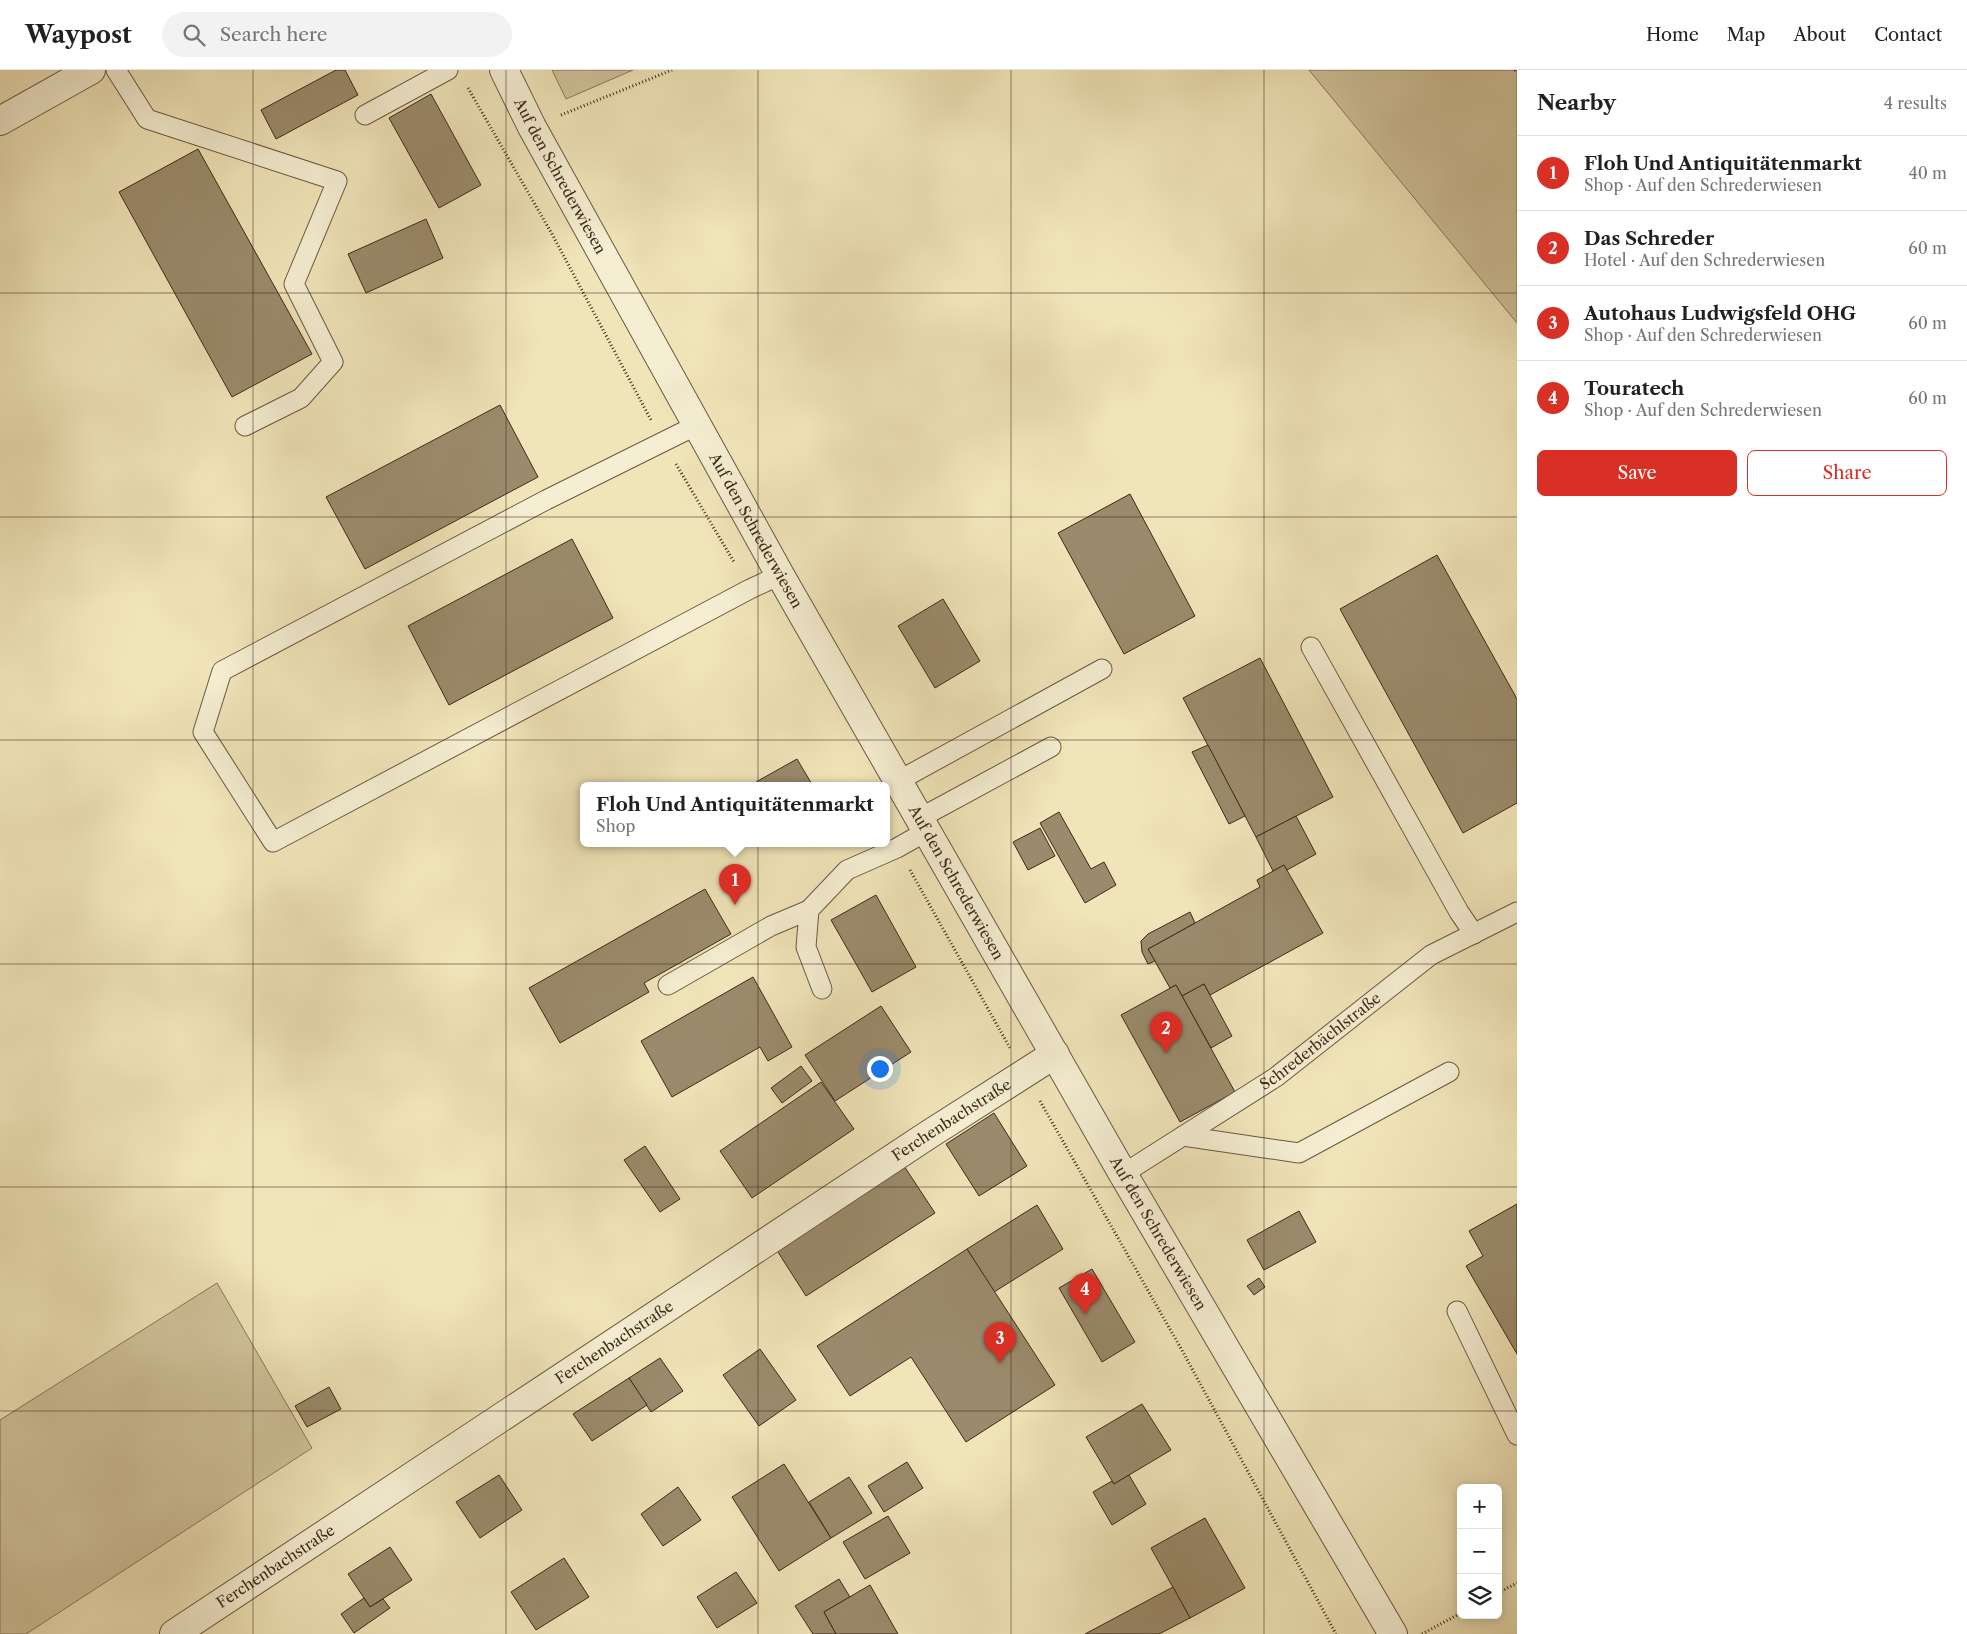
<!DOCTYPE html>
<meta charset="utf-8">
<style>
:root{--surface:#fff;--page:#f2f2f2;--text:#202124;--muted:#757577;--line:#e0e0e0;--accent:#d93025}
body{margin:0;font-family:"Libre Caslon Text",serif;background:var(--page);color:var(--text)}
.controls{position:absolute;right:15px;bottom:15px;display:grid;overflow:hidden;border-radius:8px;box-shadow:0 2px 12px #0003}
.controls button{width:45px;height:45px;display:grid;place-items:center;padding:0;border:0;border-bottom:1px solid var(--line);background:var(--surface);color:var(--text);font:25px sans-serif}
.you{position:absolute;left:879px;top:998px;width:18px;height:18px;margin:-12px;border:4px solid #fff;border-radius:50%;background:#1a73e8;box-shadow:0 0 0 8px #1a73e833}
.badge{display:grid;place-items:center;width:32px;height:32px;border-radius:50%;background:var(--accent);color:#fff;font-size:16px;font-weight:700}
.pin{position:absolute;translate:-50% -41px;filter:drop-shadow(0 1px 2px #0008)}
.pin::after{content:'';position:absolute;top:26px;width:18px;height:15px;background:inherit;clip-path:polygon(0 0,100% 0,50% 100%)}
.popup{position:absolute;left:580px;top:712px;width:310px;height:65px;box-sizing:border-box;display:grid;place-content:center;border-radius:8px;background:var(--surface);filter:drop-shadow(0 1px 4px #0005);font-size:16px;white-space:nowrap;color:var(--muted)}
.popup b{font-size:19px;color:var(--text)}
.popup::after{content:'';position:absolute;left:50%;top:100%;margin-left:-10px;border:10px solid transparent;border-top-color:var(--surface)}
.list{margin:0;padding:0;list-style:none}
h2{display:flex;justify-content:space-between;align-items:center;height:65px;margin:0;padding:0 20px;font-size:21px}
h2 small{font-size:16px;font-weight:400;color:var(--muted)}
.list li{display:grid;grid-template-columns:32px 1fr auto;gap:15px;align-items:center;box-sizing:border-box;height:75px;padding:0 20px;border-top:1px solid var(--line)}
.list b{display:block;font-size:19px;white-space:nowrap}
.list p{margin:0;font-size:16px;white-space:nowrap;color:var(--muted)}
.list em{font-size:16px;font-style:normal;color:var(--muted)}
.actions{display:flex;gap:10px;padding:15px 20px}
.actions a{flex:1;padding:11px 0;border:1px solid var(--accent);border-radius:8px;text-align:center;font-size:18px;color:var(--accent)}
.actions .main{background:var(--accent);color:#fff}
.icon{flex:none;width:28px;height:28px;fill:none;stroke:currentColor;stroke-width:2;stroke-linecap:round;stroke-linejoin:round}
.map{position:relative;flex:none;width:1517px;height:1564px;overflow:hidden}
header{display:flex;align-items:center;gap:30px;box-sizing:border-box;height:70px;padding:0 25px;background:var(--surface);border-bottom:1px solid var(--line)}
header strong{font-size:24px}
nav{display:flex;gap:28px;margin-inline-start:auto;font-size:18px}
.search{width:350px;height:45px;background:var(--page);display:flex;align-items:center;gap:12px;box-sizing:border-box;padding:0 18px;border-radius:28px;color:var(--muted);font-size:19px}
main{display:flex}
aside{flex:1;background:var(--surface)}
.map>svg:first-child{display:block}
.green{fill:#d2c59e;stroke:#88775c}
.building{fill:#9b8b6c;stroke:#3e2919}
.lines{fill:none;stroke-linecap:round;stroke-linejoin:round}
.service-casing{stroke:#6a5841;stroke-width:21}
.minor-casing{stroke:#6a5841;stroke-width:30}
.path{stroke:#3e2919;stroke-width:3;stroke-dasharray:1 2.5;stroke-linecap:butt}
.service{stroke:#f5eed2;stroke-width:19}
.minor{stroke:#f5eed2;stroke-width:28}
.grid{fill:none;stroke:#3e2919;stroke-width:1;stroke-opacity:0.55}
.labels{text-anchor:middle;stroke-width:4.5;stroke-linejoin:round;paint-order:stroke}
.street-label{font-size:15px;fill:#3e2919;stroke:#f5eed2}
</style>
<header>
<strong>Waypost</strong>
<div class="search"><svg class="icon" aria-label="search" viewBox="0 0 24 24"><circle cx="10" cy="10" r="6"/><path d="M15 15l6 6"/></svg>Search here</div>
<nav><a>Home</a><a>Map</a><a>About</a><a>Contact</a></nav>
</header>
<main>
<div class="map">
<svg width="1517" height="1564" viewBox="0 0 1517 1564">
<rect width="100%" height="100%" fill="#f0e5b9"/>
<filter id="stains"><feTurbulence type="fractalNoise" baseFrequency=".004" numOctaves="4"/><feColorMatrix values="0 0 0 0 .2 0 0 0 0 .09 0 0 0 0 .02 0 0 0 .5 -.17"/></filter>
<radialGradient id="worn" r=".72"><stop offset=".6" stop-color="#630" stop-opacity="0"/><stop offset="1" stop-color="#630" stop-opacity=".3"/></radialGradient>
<g class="green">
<path d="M552 0H633L566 29Z"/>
<path d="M1309 0H1517V253Z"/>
<path d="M217 1213 312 1378 26 1564H0V1350Z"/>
</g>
<g class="building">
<path d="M336 0H345L358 25 276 69 261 40Z"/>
<path d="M431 24 481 115 439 138 389 48Z"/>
<path d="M198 79 312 284 232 327 119 122Z"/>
<path d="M426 149 443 188 366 223 348 184Z"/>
<path d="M500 335 538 407 365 499 326 427Z"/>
<path d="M1130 424 1195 546 1124 584 1058 463Z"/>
<path d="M572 469 613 548 449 635 408 556Z"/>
<path d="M1437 485 1517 629V733L1463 763 1340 539Z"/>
<path d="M943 529 980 591 935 618 898 556Z"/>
<path d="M1260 588 1333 727 1256 767 1183 628Z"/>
<path d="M1208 675 1245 746 1229 754 1192 682Z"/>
<path d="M797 689 813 716H758L756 712Z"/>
<path d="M1059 742 1091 799 1104 792 1116 815 1085 833 1040 753Z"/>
<path d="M1296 746 1316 784 1287 800 1284 795 1273 801 1256 767Z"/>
<path d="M1040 758 1055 786 1028 800 1013 772Z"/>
<path d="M1284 795 1323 863 1210 925 1204 914 1182 926 1176 915 1170 918 1148 879 1260 817 1257 810Z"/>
<path d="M705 819 731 864 644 913 649 922 560 973 529 918Z"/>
<path d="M876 825 916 897 872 922 831 850Z"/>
<path d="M1190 842 1195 853 1148 879 1155 891 1148 894 1142 882 1141 871 1148 864Z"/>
<path d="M753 907 792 977 768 991 760 977 672 1027 641 971Z"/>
<path d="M1204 914 1232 966 1211 978 1182 926Z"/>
<path d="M1176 915 1235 1022 1180 1052 1121 945Z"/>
<path d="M881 936 911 982 835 1031 805 985Z"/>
<path d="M801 996 812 1011 782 1033 771 1018Z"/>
<path d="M821 1012 854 1059 752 1128 720 1081Z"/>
<path d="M994 1043 1027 1096 979 1126 946 1074Z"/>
<path d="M645 1076 680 1129 660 1142 624 1090Z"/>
<path d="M904 1096 935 1143 806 1226 776 1179Z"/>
<path d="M1517 1134V1284L1466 1196 1483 1186 1469 1161Z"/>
<path d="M1037 1135 1063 1179 994 1222 967 1179Z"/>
<path d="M1299 1141 1316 1172 1264 1200 1247 1170Z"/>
<path d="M967 1179 1055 1315 966 1372 911 1287 850 1326 817 1276Z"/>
<path d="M1092 1199 1135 1272 1102 1292 1059 1218Z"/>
<path d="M1259 1208 1265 1217 1254 1225 1247 1216Z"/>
<path d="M760 1279 796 1330 759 1356 723 1305Z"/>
<path d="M660 1288 683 1321 651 1342 629 1308Z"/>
<path d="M629 1308 647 1335 592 1371 573 1344Z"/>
<path d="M329 1317 341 1339 307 1357 295 1336Z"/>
<path d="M1142 1334 1171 1380 1114 1414 1086 1367Z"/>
<path d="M907 1392 923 1418 884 1442 868 1416Z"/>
<path d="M784 1394 831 1468 779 1501 732 1427Z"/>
<path d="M499 1405 522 1440 480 1468 456 1432Z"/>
<path d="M1129 1405 1146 1434 1112 1455 1093 1422 1112 1411 1114 1414Z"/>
<path d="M849 1407 872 1443 831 1468 809 1432Z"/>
<path d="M678 1417 701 1450 663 1476 641 1444Z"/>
<path d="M888 1446 910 1483 865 1509 843 1472Z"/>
<path d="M1205 1448 1245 1518 1190 1548 1151 1478Z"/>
<path d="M390 1477 412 1510 370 1537 348 1504Z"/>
<path d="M564 1488 589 1527 536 1560 511 1522Z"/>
<path d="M736 1502 757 1533 717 1558 697 1527Z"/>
<path d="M839 1509 850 1527 824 1542 836 1564H813L795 1536Z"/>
<path d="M870 1515 898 1564H836L824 1542Z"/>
<path d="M1173 1517 1190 1548 1159 1564H1085Z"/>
<path d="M364 1528 370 1537 383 1529 390 1538 354 1563 341 1544Z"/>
</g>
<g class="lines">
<defs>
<g id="service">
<path d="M116 0 147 49 337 111 294 214 333 292 301 328 245 356"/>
<path d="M365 45 448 0"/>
<path d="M697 355 546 430 222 601 203 662 273 772 750 519 780 505"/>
<path d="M1311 577 1459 842 1474 864"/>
<path d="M898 711 1102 599"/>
<path d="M920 748 1051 677"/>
<path d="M668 915 771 856 809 840"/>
<path d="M822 919 806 877 809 840 847 800 897 778 927 761"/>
<path d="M1183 1066 1299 1083 1449 1002"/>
<path id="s1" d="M1123 1104 1276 1007 1431 885 1517 842"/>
<path d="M1457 1241 1517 1365"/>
</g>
<g id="minor">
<path id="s2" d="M504 0 532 57 780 505 1123 1104 1393 1564"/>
<path d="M0 51 91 0"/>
<path id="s3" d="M174 1564 928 1065 1055 984"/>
</g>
</defs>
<use href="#service" class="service-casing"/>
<use href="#minor" class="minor-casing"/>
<g class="path">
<path d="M1515 0 1517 3"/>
<path d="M468 18 552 164 651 350"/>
<path d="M561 45 672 0"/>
<path d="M676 394 734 492"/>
<path d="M910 800 1010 978"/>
<path d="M1040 1031 1183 1282 1336 1564"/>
<path d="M1498 1523 1517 1513"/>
<path d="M1422 1564 1461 1543"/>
</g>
<use href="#service" class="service"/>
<use href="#minor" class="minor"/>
</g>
<path class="grid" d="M253 0V1564M506 0V1564M758 0V1564M1011 0V1564M1264 0V1564M0 223H1517M0 447H1517M0 670H1517M0 894H1517M0 1117H1517M0 1341H1517"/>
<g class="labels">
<g class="street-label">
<text dy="5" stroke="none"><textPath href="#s2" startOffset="120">Auf den Schrederwiesen</textPath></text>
<text dy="5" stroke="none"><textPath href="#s2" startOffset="525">Auf den Schrederwiesen</textPath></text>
<text dy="5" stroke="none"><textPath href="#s2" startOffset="930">Auf den Schrederwiesen</textPath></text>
<text dy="5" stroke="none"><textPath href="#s1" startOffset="238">Schrederbächlstraße</textPath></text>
<text dy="5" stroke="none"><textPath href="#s3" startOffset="932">Ferchenbachstraße</textPath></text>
<text dy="5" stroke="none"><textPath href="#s2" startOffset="1335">Auf den Schrederwiesen</textPath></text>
<text dy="5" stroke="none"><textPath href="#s3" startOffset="528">Ferchenbachstraße</textPath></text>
<text dy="5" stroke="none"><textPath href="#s3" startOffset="122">Ferchenbachstraße</textPath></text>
</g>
</g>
<rect width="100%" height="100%" filter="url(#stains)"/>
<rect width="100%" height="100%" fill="url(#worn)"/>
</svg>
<div class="controls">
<button>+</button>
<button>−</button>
<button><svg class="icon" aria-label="layers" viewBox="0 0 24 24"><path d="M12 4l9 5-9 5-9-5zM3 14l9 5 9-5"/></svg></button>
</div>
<div class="you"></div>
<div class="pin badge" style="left:735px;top:835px">1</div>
<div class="popup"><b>Floh Und Antiquitätenmarkt</b>Shop</div>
<div class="pin badge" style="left:1166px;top:983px">2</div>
<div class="pin badge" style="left:1000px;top:1293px">3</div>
<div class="pin badge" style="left:1085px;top:1244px">4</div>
</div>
<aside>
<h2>Nearby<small>4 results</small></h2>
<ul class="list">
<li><span class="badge">1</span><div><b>Floh Und Antiquitätenmarkt</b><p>Shop · Auf den Schrederwiesen</p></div><em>40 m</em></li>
<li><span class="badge">2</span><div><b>Das Schreder</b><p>Hotel · Auf den Schrederwiesen</p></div><em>60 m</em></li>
<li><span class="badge">3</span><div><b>Autohaus Ludwigsfeld OHG</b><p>Shop · Auf den Schrederwiesen</p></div><em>60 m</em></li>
<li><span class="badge">4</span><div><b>Touratech</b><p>Shop · Auf den Schrederwiesen</p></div><em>60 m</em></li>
</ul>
<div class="actions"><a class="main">Save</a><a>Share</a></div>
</aside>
</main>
